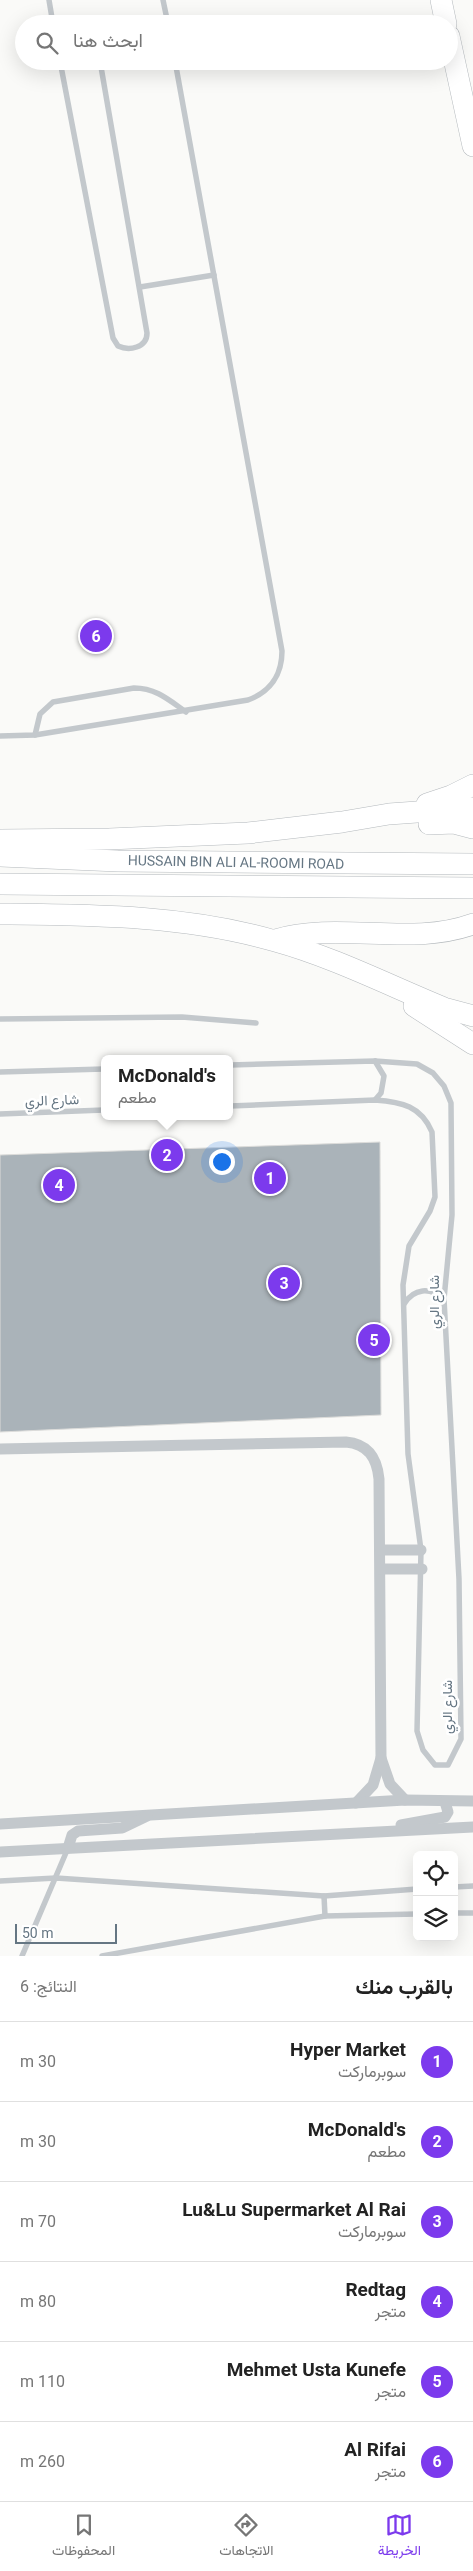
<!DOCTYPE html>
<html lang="ar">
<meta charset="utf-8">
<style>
:root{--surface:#fff;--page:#f6f6f6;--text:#222;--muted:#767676;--line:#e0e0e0;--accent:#7c3aed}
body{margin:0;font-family:Roboto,Vazirmatn,sans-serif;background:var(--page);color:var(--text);direction:rtl}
.controls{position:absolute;right:15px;bottom:15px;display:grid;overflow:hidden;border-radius:8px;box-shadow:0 5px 20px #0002}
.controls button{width:45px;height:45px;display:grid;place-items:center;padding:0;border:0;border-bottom:1px solid var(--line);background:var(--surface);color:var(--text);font:25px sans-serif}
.scale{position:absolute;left:15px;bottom:12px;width:102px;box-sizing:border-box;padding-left:5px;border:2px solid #657683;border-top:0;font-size:14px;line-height:18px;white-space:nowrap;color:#657683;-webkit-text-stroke:4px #fff;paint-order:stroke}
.you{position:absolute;left:221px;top:1161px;width:18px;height:18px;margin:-12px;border:4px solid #fff;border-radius:50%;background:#1a73e8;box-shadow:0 0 0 8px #1a73e833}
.badge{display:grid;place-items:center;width:32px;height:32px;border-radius:50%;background:var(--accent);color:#fff;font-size:16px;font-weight:700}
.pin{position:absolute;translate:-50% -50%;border:2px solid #fff;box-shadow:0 1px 5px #0006}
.popup{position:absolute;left:101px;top:1055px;width:132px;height:65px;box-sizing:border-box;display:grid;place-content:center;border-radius:8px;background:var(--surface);filter:drop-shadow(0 1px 4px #0005);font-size:16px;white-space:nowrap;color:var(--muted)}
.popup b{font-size:19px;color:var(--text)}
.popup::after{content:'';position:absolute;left:50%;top:100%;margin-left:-10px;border:10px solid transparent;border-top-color:var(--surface)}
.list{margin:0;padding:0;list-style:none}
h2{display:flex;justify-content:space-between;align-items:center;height:65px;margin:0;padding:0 20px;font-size:21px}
h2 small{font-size:16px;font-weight:400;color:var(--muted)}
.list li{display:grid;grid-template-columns:32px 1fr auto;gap:15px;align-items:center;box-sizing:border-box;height:80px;padding:0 20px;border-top:1px solid var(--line)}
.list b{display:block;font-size:19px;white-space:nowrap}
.list p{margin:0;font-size:16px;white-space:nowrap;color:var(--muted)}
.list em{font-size:16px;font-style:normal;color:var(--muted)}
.icon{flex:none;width:28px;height:28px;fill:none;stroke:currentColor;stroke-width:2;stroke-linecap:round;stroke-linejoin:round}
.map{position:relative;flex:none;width:473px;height:1956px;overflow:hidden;direction:ltr}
.search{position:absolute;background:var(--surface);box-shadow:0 5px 20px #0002;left:15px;right:15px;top:15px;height:55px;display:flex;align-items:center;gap:12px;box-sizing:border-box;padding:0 18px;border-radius:28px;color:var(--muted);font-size:19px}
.sheet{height:545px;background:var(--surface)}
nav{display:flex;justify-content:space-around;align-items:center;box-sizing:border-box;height:70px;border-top:1px solid var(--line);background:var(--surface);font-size:14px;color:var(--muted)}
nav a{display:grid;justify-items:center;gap:2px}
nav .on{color:var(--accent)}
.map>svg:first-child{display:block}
.building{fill:#aab3b9;stroke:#dcdcda}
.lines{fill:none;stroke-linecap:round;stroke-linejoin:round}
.highway-casing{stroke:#b4b9bd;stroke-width:22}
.lane{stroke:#c3c8cc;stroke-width:5.5}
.street{stroke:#c3c8cc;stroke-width:11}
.highway{stroke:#fff;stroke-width:21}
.labels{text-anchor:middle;stroke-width:5;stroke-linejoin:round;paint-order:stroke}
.street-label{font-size:14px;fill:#657683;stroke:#fff}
</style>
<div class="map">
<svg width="473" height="1956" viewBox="0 0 473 1956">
<rect width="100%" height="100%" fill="#fafaf8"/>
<path class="building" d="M380 1142 381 1415 0 1432V1155Z"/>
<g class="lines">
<defs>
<g id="highway">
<path d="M441 0 446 24"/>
<path d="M449 36 473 146"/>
<path d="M427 804 451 796 473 785"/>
<path d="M429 824 454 823 473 828"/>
<path d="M0 840 109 839 248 833 342 822 389 814 473 808"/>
<path d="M0 856 118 861 473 864"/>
<path d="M0 884 473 888"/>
<path d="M0 914C92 915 186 915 275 941 333 957 388 985 444 1008L473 1016"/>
<path d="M275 940C339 921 410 947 473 924"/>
<path d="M414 1006 473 1044"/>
</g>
</defs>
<use href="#highway" class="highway-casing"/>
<g class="lane">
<path d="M49 0 53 24"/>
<path d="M163 0 168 24"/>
<path d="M60 61 113 338 118 346C129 351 147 348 147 333L100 61"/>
<path d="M140 287 214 275"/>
<path d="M35 735 40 714 53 702 134 688C156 688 169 700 186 712"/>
<path d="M0 736 35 735 248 700C270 692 282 675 282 651L175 61"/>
<path d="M0 1019 182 1017 256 1023"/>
<path d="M375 1061 384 1076 381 1093 375 1100"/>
<path d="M230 1065 375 1061 417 1064 433 1073 444 1086 451 1103 452 1215 444 1299 459 1579 461 1739 448 1765H435L423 1750 417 1731 421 1550 408 1454 403 1285 409 1246 430 1211 435 1197 432 1132C421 1106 402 1102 375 1100L230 1106"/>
<path d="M0 1072 104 1069"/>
<path d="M0 1114 104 1110"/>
<path d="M404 1304C414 1288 430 1287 444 1299"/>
<path d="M0 1881 56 1878 324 1896 417 1889"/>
<path d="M454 1887 473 1886"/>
<path d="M324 1896 325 1916"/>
<path d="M454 1913H473"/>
<path d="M22 1956 68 1848"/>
<path d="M102 1956 325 1916 417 1914"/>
</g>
<g class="street">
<path d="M0 1449 346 1442C368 1444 377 1458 379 1479L381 1758 373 1785 356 1803"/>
<path d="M381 1550H421"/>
<path d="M381 1569H422"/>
<path d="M381 1758 390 1784 405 1800"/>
<path d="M0 1824 405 1800 473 1801"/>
<path d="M401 1825 445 1817 448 1812 445 1802"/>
<path d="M68 1848 72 1835 78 1831 122 1828 147 1816"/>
<path d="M0 1852 473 1827"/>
</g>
<use href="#highway" class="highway"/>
</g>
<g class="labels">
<g class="street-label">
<text transform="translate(236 862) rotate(1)" y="5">HUSSAIN BIN ALI AL-ROOMI ROAD</text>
<text transform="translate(52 1100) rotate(-2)" y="5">شارع الري</text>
<text transform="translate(434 1302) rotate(-90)" y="5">شارع الري</text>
<text transform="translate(447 1707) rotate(-90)" y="5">شارع الري</text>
</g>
</g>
</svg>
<div class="controls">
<button><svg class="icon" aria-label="locate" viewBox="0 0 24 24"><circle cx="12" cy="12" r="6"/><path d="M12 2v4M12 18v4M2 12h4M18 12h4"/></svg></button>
<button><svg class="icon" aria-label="layers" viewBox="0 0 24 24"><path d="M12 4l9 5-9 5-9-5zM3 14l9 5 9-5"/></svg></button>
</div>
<div class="scale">50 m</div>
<div class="you"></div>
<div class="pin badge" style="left:270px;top:1178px">1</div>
<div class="pin badge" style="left:167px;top:1155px">2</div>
<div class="popup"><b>McDonald's</b>مطعم</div>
<div class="pin badge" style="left:284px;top:1283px">3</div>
<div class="pin badge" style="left:59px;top:1185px">4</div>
<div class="pin badge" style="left:374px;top:1340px">5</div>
<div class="pin badge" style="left:96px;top:636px">6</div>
<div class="search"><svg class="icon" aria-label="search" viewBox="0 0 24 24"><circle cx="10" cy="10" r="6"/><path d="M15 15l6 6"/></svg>ابحث هنا</div>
</div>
<section class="sheet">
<h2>بالقرب منك<small>النتائج: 6</small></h2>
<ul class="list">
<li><span class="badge">1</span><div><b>Hyper Market</b><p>سوبرماركت</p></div><em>30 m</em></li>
<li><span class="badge">2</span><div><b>McDonald's</b><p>مطعم</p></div><em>30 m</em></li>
<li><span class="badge">3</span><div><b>Lu&amp;Lu Supermarket Al Rai</b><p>سوبرماركت</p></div><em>70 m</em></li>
<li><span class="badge">4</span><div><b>Redtag</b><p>متجر</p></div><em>80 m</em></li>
<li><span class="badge">5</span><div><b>Mehmet Usta Kunefe</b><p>متجر</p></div><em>110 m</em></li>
<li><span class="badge">6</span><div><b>Al Rifai</b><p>متجر</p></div><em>260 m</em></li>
</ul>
</section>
<nav>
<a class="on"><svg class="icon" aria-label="map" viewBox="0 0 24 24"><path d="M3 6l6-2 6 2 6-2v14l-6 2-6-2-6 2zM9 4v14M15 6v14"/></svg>الخريطة</a>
<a><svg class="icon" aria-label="directions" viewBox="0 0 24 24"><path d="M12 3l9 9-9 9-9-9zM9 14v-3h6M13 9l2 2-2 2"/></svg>الاتجاهات</a>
<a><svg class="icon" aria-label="saved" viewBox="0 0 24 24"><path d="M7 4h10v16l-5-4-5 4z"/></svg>المحفوظات</a>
</nav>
